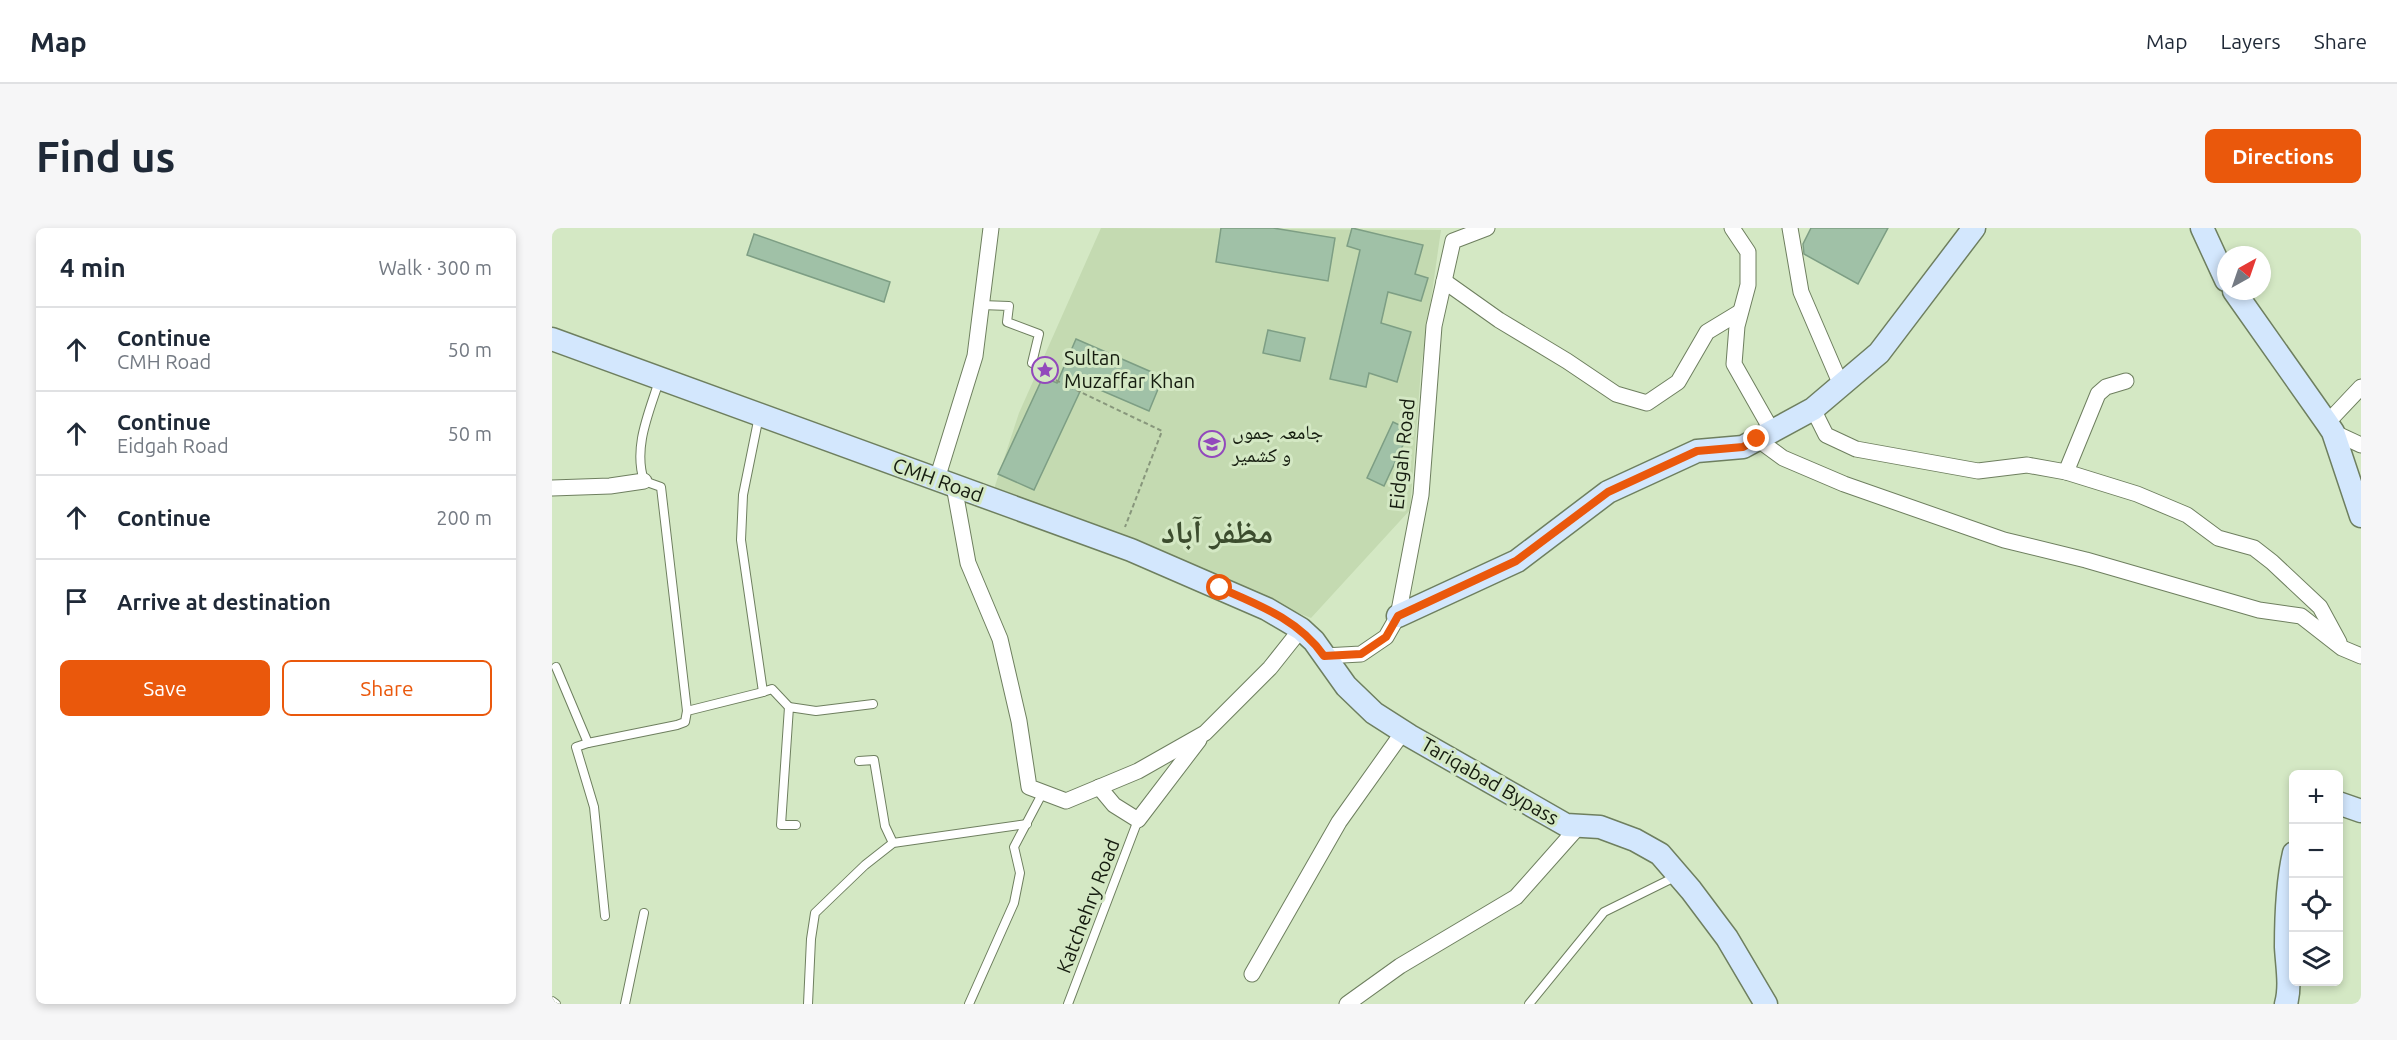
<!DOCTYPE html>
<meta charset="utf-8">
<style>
:root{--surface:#fff;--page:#f6f6f7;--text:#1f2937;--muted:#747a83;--line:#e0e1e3;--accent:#ea580c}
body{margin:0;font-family:Ubuntu,"Noto Naskh Arabic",sans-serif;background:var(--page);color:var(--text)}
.controls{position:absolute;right:18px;bottom:18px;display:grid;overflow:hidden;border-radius:9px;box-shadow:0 3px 9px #0003}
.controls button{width:54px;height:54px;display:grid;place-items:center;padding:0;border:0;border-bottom:2px solid var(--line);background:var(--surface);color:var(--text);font:30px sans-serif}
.compass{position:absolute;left:1665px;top:18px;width:54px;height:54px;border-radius:50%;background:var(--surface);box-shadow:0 3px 9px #0003;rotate:40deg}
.stop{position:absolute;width:18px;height:18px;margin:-14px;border:4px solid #ea580c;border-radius:50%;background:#fff}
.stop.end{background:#ea580c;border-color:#fff;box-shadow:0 2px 6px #0008}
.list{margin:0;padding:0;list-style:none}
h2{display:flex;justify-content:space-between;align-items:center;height:78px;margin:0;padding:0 24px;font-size:26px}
h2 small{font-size:20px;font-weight:400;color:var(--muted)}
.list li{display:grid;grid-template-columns:39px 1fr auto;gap:18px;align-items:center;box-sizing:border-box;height:84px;padding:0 24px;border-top:2px solid var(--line)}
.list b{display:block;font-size:22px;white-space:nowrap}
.list p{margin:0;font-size:20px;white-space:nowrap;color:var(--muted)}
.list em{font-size:20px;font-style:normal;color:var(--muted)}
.actions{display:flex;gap:12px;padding:18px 24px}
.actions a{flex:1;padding:14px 0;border:2px solid var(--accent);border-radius:9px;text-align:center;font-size:21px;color:var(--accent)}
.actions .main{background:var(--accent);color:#fff}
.icon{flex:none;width:33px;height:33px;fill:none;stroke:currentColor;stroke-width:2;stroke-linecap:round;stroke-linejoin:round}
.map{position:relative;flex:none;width:1809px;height:776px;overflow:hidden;border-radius:9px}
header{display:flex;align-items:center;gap:36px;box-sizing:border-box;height:84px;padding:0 30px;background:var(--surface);border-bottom:2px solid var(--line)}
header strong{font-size:28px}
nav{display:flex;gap:33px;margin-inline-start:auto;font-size:21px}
.intro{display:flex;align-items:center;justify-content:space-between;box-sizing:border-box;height:144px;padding:0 36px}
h1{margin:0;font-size:42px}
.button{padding:15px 27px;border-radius:9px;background:var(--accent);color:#fff;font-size:21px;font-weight:700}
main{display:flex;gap:36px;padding:0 36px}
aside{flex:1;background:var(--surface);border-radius:9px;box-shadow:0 3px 9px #0003}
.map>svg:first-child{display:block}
.built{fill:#c4dab1}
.building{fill:#a0c1a7;stroke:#7d9e84;stroke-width:1.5}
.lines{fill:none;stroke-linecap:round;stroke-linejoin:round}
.lane-casing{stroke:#6e7f5f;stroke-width:10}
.street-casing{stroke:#6e7f5f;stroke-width:17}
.secondary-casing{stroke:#6e7f5f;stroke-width:25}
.path{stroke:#88977c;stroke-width:2;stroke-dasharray:4.5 3;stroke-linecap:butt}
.lane{stroke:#fff;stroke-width:8}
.street{stroke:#fff;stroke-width:15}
.secondary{stroke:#d3e7fd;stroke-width:22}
.route{stroke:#ea580c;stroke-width:8}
.labels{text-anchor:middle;stroke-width:6;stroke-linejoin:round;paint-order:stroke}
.poi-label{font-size:20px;fill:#151c0f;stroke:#d4e8c4;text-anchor:start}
.street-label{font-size:20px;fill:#151c0f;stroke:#d4e8c4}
.town-label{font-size:32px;font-weight:bold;fill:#3c4c2e;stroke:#d4e8c4}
</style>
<header>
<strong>Map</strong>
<nav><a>Map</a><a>Layers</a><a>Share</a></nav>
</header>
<div class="intro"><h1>Find us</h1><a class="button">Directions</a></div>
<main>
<aside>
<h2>4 min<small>Walk · 300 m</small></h2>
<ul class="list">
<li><svg class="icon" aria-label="ahead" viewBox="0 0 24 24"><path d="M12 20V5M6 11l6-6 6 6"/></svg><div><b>Continue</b><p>CMH Road</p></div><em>50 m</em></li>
<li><svg class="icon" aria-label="ahead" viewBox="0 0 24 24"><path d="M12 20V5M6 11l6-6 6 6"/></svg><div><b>Continue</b><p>Eidgah Road</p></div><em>50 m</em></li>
<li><svg class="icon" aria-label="ahead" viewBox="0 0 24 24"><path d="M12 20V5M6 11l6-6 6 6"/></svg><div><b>Continue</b></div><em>200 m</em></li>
<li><svg class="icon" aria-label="arrive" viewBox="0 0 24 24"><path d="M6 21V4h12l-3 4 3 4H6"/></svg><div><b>Arrive at destination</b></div></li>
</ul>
<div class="actions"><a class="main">Save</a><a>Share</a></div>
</aside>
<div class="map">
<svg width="1809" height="776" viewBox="0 0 1809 776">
<rect width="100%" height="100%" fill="#d4e8c4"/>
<path class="built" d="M549 0 889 2 869 141 858 282 759 390 441 264 467 185Z"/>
<g class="building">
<path d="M669 0H721L783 10 776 53 664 34Z"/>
<path d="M800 0 871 17 863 46 876 50 869 73 836 64 829 95 859 104 845 154 817 145 814 159 778 151 808 22 795 18Z"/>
<path d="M1259 0H1336L1306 56 1252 26 1251 16Z"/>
<path d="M202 6 338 54 332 74 195 27Z"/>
<path d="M716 102 753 110 748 133 711 125Z"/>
<path d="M524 111 611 149 597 183 532 155 482 262 446 246 491 149 505 155Z"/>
<path d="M841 194 858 202 832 258 815 250Z"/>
</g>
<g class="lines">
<defs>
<g id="lane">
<path d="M429 77 457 78 455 94 487 106 480 135 492 141"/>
<path d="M107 153C97 185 81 219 92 253L109 259 135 483"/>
<path d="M207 188 191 267 189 312 211 464 220 461 237 479"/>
<path d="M4 439 36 515 24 519 42 579 53 688"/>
<path d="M36 515 125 497 133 494 135 483 211 464"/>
<path d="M307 533 322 532 333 598 341 615"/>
<path d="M244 597H229L237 479 264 483 321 476"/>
<path d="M0 773 4 776"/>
<path d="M73 776 92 685"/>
<path d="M256 776 259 711 263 685 313 637 341 615 475 596"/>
<path d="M417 776 462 675 468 645 462 619 491 564"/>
<path d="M516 776 586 592"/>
<path d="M977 776 1052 684 1125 648"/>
</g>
<g id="street">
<path d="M1180 0 1196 24V57L1185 98 1182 136 1220 203"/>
<path d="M1238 0 1249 64 1289 157"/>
<path d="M892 53 947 92 1015 133 1064 166 1095 175 1126 154 1155 104 1188 84"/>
<path d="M1261 181 1274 207 1304 221 1426 243 1475 237 1514 244 1585 266 1635 287 1666 310 1702 320 1720 334 1768 379 1787 414"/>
<path d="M1775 195 1809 159"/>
<path d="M1781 204 1809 217"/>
<path d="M1205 211 1231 230 1292 256 1452 312 1534 332 1707 382 1749 388 1790 420 1809 428"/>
<path d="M1514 244 1546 166 1554 159 1574 153"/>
<path d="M385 251 423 128 439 0"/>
<path d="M402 258 416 335 448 411 467 493 477 559 514 573 586 543 653 505 718 440 749 401"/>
<path d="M0 260 58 258 92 253"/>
<path d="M772 428 809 426 834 409 846 388 869 267 882 98 901 13 935 0"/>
<path d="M547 559 562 577 586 592 647 512"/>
<path d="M700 746 787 594 851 504"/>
<path d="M795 776 848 738 964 669 1027 598"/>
</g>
<g id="secondary">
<path d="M1650 0 1674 52"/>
<path d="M1682 63 1775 195 1781 204 1809 288"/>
<path d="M0 111 579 322 715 381 749 401 762 413 794 458 822 485 858 508 1014 597 1048 599 1083 612 1108 626 1139 662 1175 710 1214 776"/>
<path d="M846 388 965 333 1056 264 1145 223 1191 219 1261 181 1327 125 1422 0"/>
<path d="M1786 575 1809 583"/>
<path d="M1734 776C1739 758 1735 738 1734 719 1734 689 1735 655 1742 625"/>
</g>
</defs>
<use href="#lane" class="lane-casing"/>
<use href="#street" class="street-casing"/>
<use href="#secondary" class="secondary-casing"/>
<path class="path" d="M497 149 610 203 573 299"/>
<use href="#lane" class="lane"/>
<use href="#street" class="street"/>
<use href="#secondary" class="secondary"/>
</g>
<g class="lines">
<path class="route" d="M668 360C707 377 747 392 772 428L809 426 834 409 846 388 964 333 1056 264 1145 223 1191 219 1205 211"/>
</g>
<defs>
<symbol id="sight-ring" viewBox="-11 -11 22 22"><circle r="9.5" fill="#d4e8c4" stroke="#9249bc" stroke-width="1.5"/><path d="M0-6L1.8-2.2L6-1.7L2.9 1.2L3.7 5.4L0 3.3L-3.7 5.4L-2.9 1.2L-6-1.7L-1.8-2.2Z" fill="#9249bc"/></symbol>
<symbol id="university-ring" viewBox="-11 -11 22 22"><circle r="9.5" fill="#d4e8c4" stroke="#9249bc" stroke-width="1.5"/><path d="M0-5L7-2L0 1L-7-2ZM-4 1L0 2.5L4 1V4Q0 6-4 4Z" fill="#9249bc"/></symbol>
</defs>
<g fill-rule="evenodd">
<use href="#sight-ring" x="478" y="127" width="30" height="30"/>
<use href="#university-ring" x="645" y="201" width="30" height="30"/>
</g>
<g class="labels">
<g class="poi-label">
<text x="512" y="137">Sultan<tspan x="512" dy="23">Muzaffar Khan</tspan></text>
<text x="680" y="211">جامعہ جموں<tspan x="680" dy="23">و کشمیر</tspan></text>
</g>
<g class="street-label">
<text transform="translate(850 226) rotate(-84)" y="7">Eidgah Road</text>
<text transform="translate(386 252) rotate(20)" y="7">CMH Road</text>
<text transform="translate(938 553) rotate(30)" y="7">Tariqabad Bypass</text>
<text transform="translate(536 678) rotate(-69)" y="7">Katchehry Road</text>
</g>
<g class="town-label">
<text x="665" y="315">مظفر آباد</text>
</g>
</g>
</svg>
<div class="controls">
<button>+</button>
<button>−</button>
<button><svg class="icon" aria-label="locate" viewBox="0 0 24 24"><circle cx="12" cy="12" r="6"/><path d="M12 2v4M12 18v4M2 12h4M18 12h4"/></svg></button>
<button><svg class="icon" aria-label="layers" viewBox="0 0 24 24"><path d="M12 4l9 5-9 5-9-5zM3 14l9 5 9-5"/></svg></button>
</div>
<svg class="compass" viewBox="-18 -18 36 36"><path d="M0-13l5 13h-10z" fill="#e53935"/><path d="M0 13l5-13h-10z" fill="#747a83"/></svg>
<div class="stop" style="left:668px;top:360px"></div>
<div class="stop end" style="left:1205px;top:211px"></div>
</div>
</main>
